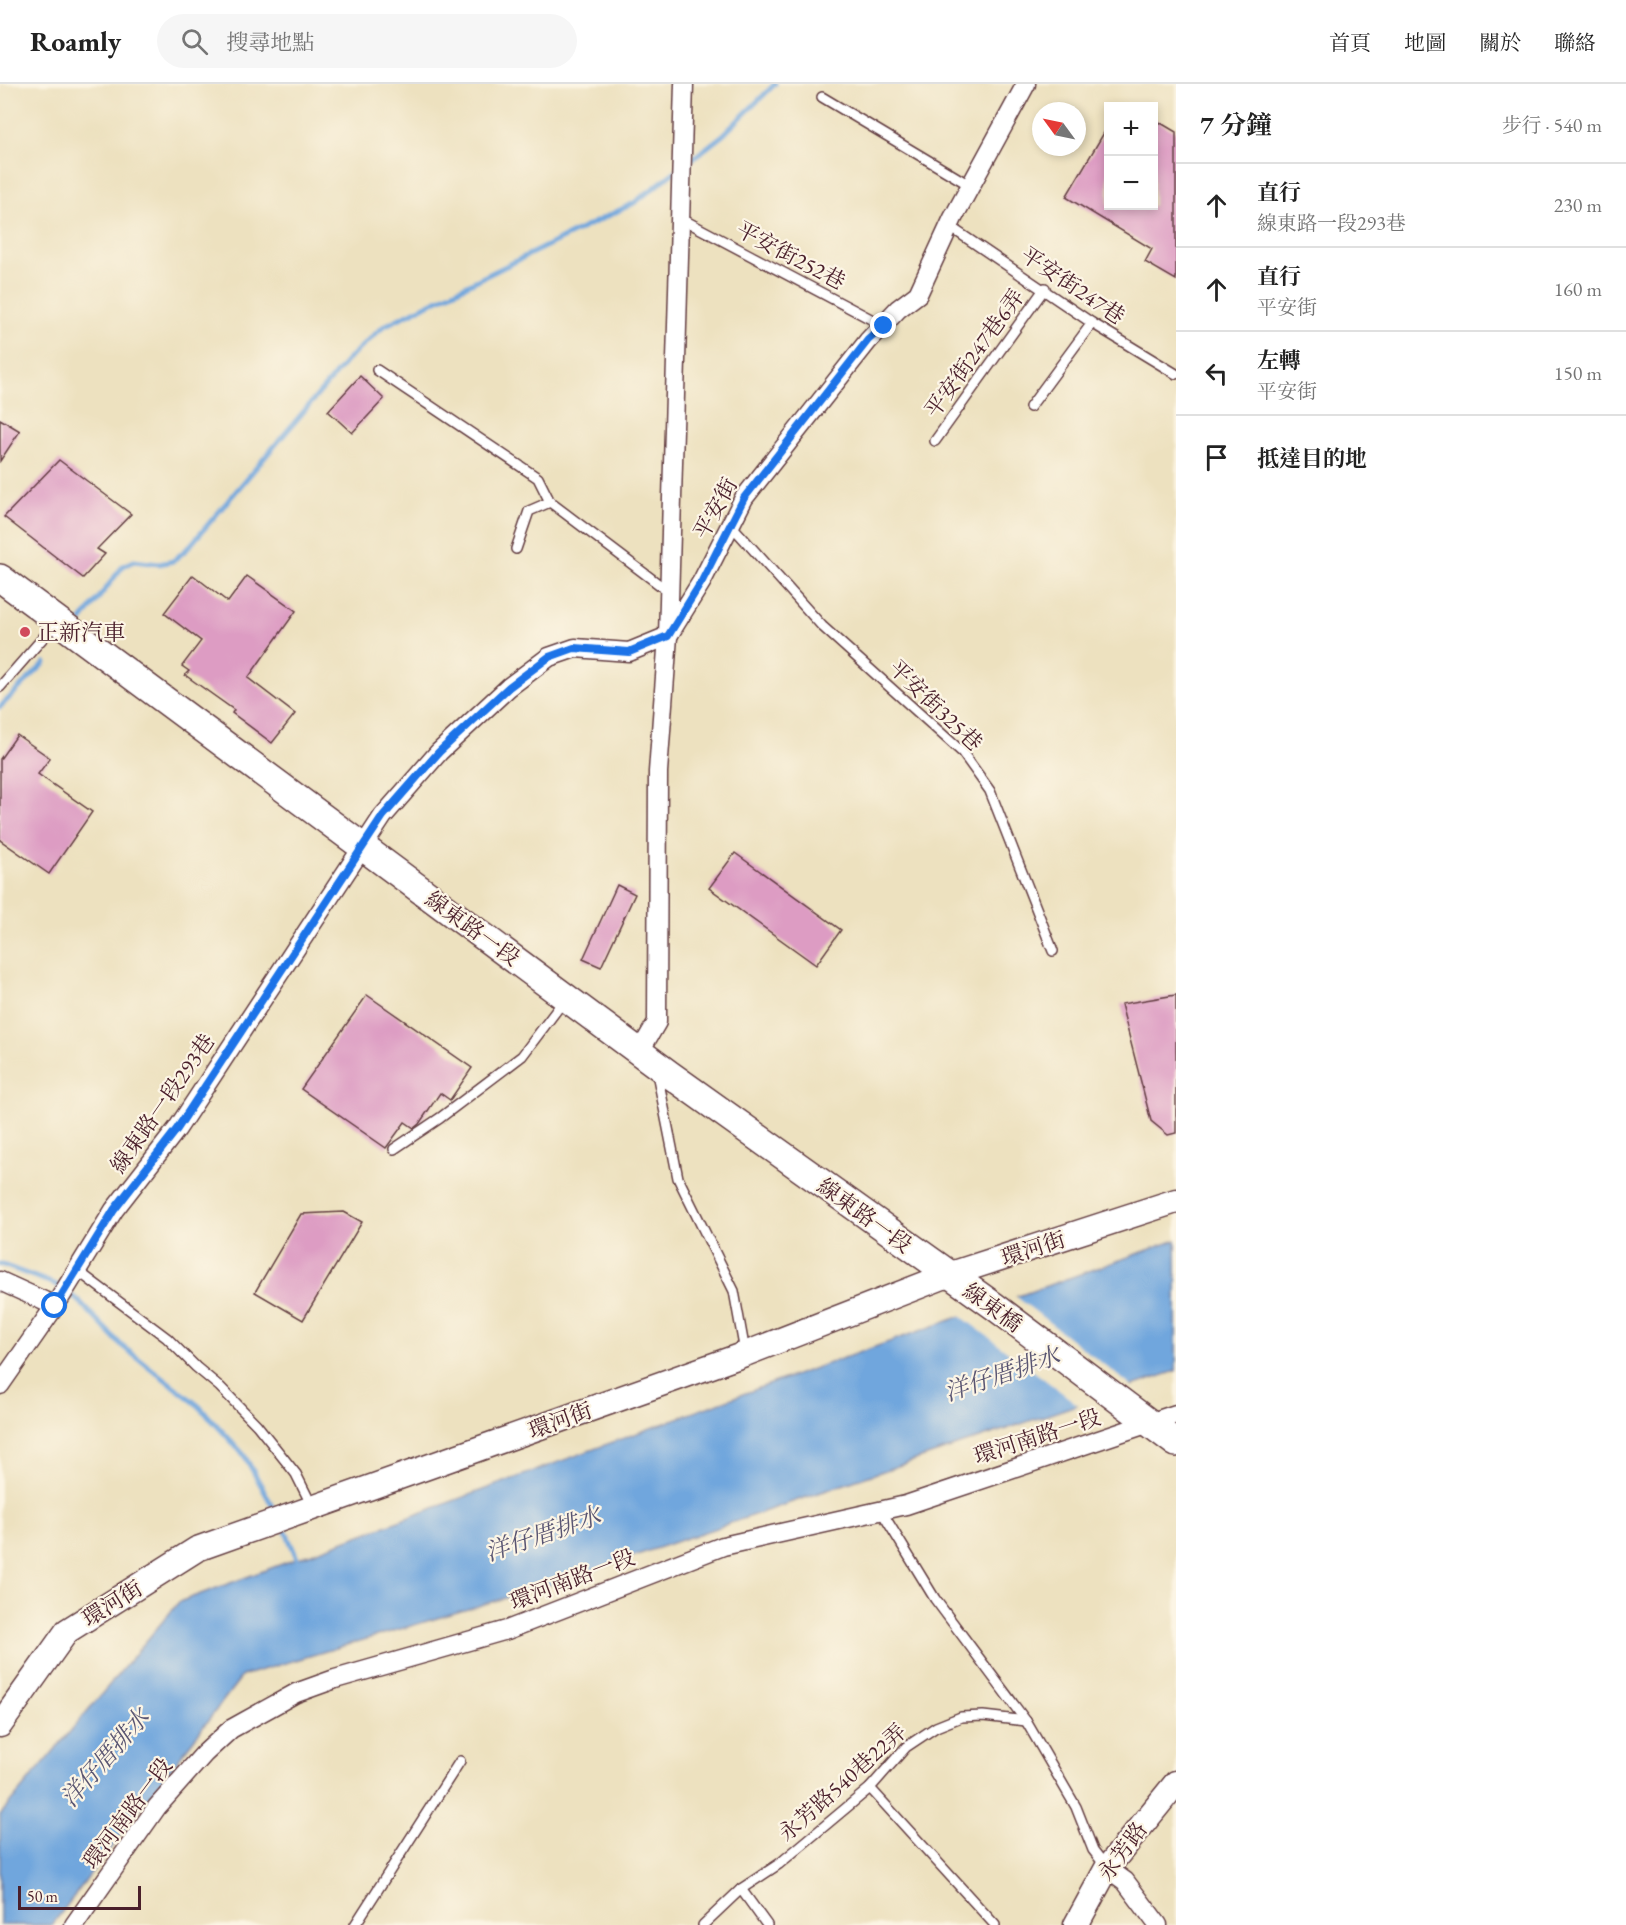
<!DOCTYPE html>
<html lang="zh-TW">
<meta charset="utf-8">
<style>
:root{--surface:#fff;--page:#f6f6f6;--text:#222;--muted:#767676;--line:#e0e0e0}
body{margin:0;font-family:"EB Garamond","Noto Serif TC",serif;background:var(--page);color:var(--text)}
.controls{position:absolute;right:18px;top:18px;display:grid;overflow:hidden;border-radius:0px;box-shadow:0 3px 9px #0003}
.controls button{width:54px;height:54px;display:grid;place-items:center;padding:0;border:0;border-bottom:2px solid var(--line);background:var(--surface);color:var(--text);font:30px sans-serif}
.compass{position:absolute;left:1032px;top:18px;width:54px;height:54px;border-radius:50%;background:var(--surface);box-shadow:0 3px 9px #0003;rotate:303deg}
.scale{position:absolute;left:18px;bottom:15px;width:123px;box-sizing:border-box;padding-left:6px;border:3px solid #4a1f2b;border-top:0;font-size:16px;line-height:21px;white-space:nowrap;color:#4a1f2b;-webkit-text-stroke:4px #fcf5e5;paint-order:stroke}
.stop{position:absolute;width:18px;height:18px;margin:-14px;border:4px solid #1a73e8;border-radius:50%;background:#fff}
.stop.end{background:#1a73e8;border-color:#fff;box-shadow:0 2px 6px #0008}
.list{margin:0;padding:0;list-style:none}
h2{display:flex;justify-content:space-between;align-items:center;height:78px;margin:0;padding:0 24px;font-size:26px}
h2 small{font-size:20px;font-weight:400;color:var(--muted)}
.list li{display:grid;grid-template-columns:39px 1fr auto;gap:18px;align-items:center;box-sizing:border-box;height:84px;padding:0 24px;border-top:2px solid var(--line)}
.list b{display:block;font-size:22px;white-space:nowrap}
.list p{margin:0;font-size:20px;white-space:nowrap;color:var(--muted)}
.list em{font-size:20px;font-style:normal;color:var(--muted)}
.icon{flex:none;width:33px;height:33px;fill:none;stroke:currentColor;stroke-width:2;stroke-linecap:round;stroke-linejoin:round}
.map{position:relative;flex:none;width:1176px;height:1841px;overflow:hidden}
header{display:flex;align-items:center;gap:36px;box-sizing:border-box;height:84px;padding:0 30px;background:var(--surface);border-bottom:2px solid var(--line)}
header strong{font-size:28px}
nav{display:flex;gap:33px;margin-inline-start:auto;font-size:21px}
.search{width:420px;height:54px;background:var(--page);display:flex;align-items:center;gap:15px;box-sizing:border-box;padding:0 21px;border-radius:33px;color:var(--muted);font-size:22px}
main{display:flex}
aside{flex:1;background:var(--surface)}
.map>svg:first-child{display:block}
.water{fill:#6fa6dd;stroke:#5c6284;stroke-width:1.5}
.pier{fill:#ede1bf}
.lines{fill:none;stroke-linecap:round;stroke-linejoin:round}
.stream{stroke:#6fa6dd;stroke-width:5}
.building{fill:#dd9cc3}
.service-casing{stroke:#623c41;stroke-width:12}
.minor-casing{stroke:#623c41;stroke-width:21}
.tertiary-casing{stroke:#623c41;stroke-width:27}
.secondary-casing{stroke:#623c41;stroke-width:30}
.service{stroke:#fff;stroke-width:9}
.minor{stroke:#fff;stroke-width:18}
.tertiary{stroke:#fff;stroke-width:24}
.secondary{stroke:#fff;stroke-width:27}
.route{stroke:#1a73e8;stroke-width:8}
.poi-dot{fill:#d1495b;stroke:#fcf5e5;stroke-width:2}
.labels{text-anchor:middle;stroke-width:4.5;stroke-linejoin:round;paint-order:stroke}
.street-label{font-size:22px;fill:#4a1f2b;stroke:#fcf5e5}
.poi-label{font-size:22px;fill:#4a1f2b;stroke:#fcf5e5;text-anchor:start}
.water-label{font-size:24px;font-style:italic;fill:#595572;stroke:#fcf5e5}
</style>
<header>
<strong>Roamly</strong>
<div class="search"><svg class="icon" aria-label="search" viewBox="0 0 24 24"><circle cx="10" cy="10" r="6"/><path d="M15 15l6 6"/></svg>搜尋地點</div>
<nav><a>首頁</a><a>地圖</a><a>關於</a><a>聯絡</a></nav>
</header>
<main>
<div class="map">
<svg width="1176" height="1841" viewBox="0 0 1176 1841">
<rect width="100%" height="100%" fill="#fcf5e5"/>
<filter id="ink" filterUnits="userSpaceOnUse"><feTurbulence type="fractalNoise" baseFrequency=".0167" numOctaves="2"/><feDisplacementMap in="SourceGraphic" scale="12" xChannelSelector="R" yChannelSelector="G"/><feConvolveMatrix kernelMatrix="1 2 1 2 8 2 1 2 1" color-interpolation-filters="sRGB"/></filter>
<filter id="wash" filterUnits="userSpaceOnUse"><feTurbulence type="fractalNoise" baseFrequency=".008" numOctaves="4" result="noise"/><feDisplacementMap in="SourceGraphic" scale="24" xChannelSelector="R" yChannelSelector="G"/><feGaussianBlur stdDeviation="1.35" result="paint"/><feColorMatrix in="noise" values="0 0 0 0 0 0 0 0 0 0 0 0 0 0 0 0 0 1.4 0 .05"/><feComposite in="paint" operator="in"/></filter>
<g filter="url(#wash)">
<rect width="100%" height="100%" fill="#ede1bf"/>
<path class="water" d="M1176 1156V1287L552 1500 242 1592 52 1841H0V1731L179 1518 762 1303Z"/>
<path class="pier" d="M1014 1211 1135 1305 1081 1323 958 1230Z"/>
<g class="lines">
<g class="stream">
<path d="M687 79 723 51 775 0"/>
<path d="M82 536 123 482 134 477 159 480 173 477 188 464 349 274 384 242 634 119 677 86"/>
<path d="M0 623 45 579"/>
<path d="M0 1180 57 1201 80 1218 121 1261 199 1322 244 1371 277 1430"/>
<path d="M283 1441 299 1479"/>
</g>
</g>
<g id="blocks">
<g class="building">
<path d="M1154 35 1176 48V196L1145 178 1152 165 1066 113 1108 42V122H1154Z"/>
<path d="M360 292 384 315 352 349 328 327Z"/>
<path d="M0 335 20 347 0 377Z"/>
<path d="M59 376 131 430 97 465 105 470 83 494 4 433Z"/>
<path d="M193 491 228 518 247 492 296 527 248 594 295 630 272 659 232 629 234 626 185 591 189 587 182 582 201 557 164 529Z"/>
<path d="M17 651 50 674 38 690 92 728 49 790 0 756V675Z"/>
<path d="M735 769 841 846 816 881 709 804Z"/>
<path d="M617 801 635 810 601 883 583 875Z"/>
<path d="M367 911 472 984 450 1016 440 1009 419 1040 414 1044 405 1038 386 1064 301 1005Z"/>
<path d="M1176 911V1049L1168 1051 1151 1037 1121 920Z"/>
<path d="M344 1128 362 1138 303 1236 255 1208 301 1130Z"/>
</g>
</g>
</g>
<g filter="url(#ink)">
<use href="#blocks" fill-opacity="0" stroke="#623c41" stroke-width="1.5"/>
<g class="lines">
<defs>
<g id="service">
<path d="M822 13 971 102"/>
<path d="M680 134 884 242"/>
<path d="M949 142 1092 239 1176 290"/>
<path d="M377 286 538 394 550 418 669 508"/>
<path d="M1030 323 1092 239"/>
<path d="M935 357 1045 204"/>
<path d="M732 442 822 542 962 668 990 707 1053 867"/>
<path d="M516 465 529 427 550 418"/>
<path d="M0 603 56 539"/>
<path d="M657 989 678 1094 734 1207 745 1268"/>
<path d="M394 1065 440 1034 522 972 565 915"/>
<path d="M78 1187 167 1254 196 1283 220 1303 257 1341 296 1390 312 1422"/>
<path d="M880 1425 935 1515 1026 1637 1076 1723 1093 1766 1107 1784"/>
<path d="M870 1704 995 1841"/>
<path d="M741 1805 767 1841"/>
<path d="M355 1841 460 1677"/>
<path d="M703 1841 741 1805 779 1780 870 1704 906 1663 936 1643 961 1633 983 1632 1026 1637"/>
</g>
<g id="minor">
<path d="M640 967 657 938 658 688 668 552 684 0"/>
<path d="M0 1197 55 1222"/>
<path d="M0 1301 55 1222 114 1126 177 1045 383 732 439 668 509 603 549 573 575 564 629 568 668 552 702 497 744 414 868 257 898 225 918 210 953 134 1026 0"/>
<path d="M1107 1784 1125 1797 1158 1841"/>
<path d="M74 1841 157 1723 204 1670 231 1645 296 1609 335 1595 507 1546 723 1462 906 1421 1176 1330"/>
</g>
<g id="tertiary">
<path d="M0 1641 67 1547 197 1465 745 1270 948 1191 1176 1117"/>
<path d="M1076 1841 1107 1784 1176 1699"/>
</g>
<path id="secondary" d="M0 494 669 990 994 1222 1176 1359"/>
</defs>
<use href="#service" class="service-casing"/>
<use href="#minor" class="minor-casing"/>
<use href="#tertiary" class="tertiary-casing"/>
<use href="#secondary" class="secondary-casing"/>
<use href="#service" class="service"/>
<use href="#minor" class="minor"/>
<use href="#tertiary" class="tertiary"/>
<use href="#secondary" class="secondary"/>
</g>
</g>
<g class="lines" filter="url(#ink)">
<path class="route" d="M55 1222 114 1126 177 1045 383 732 439 668 509 603 549 573 574 564 629 568 668 552 702 497 744 414 868 256 884 242"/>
</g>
<circle class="poi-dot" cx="25" cy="548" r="6"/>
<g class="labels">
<g class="street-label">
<text transform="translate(791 171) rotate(28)" y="8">平安街252巷</text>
<text transform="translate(1073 201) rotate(34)" y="8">平安街247巷</text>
<text transform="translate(974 269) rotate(-54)" y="8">平安街247巷6弄</text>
<text transform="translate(715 424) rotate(-61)" y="8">平安街</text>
<text transform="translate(936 621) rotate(44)" y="8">平安街325巷</text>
<text transform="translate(473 844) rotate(36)" y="8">線東路一段</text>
<text transform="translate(162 1019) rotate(-55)" y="8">線東路一段293巷</text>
<text transform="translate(865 1131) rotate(36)" y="8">線東路一段</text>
<text transform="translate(1033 1164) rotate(-18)" y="8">環河街</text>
<text transform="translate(993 1223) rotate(36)" y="8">線東橋</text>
<text transform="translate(560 1336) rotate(-20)" y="8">環河街</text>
<text transform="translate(1037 1352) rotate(-18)" y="8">環河南路一段</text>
<text transform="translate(572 1495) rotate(-21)" y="8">環河南路一段</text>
<text transform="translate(112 1519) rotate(-32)" y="8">環河街</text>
<text transform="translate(842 1698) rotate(-42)" y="8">永芳路540巷22弄</text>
<text transform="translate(127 1729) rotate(-53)" y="8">環河南路一段</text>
<text transform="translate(1122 1767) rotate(-54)" y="8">永芳路</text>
</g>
<g class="poi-label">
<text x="37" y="556">正新汽車</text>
</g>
<g class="water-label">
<text transform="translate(1002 1290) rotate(-19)" y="8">洋仔厝排水</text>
<text transform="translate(543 1450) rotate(-19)" y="8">洋仔厝排水</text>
<text transform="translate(105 1674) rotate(-49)" y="8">洋仔厝排水</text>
</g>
</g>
</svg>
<div class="controls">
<button>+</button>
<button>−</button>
</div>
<svg class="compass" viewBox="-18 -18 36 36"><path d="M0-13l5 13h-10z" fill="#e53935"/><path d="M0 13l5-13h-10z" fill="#767676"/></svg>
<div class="scale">50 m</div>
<div class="stop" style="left:55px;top:1222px"></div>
<div class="stop end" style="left:884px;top:242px"></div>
</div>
<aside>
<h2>7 分鐘<small>步行 · 540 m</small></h2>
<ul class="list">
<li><svg class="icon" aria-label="ahead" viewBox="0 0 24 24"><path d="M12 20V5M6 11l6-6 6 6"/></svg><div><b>直行</b><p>線東路一段293巷</p></div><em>230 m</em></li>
<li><svg class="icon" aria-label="ahead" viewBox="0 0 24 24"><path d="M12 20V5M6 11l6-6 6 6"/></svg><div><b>直行</b><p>平安街</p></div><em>160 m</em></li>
<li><svg class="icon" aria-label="left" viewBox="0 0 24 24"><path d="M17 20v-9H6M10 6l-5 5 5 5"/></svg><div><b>左轉</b><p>平安街</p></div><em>150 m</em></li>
<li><svg class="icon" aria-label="arrive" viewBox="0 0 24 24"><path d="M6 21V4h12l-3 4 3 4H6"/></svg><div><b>抵達目的地</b></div></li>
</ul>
</aside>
</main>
